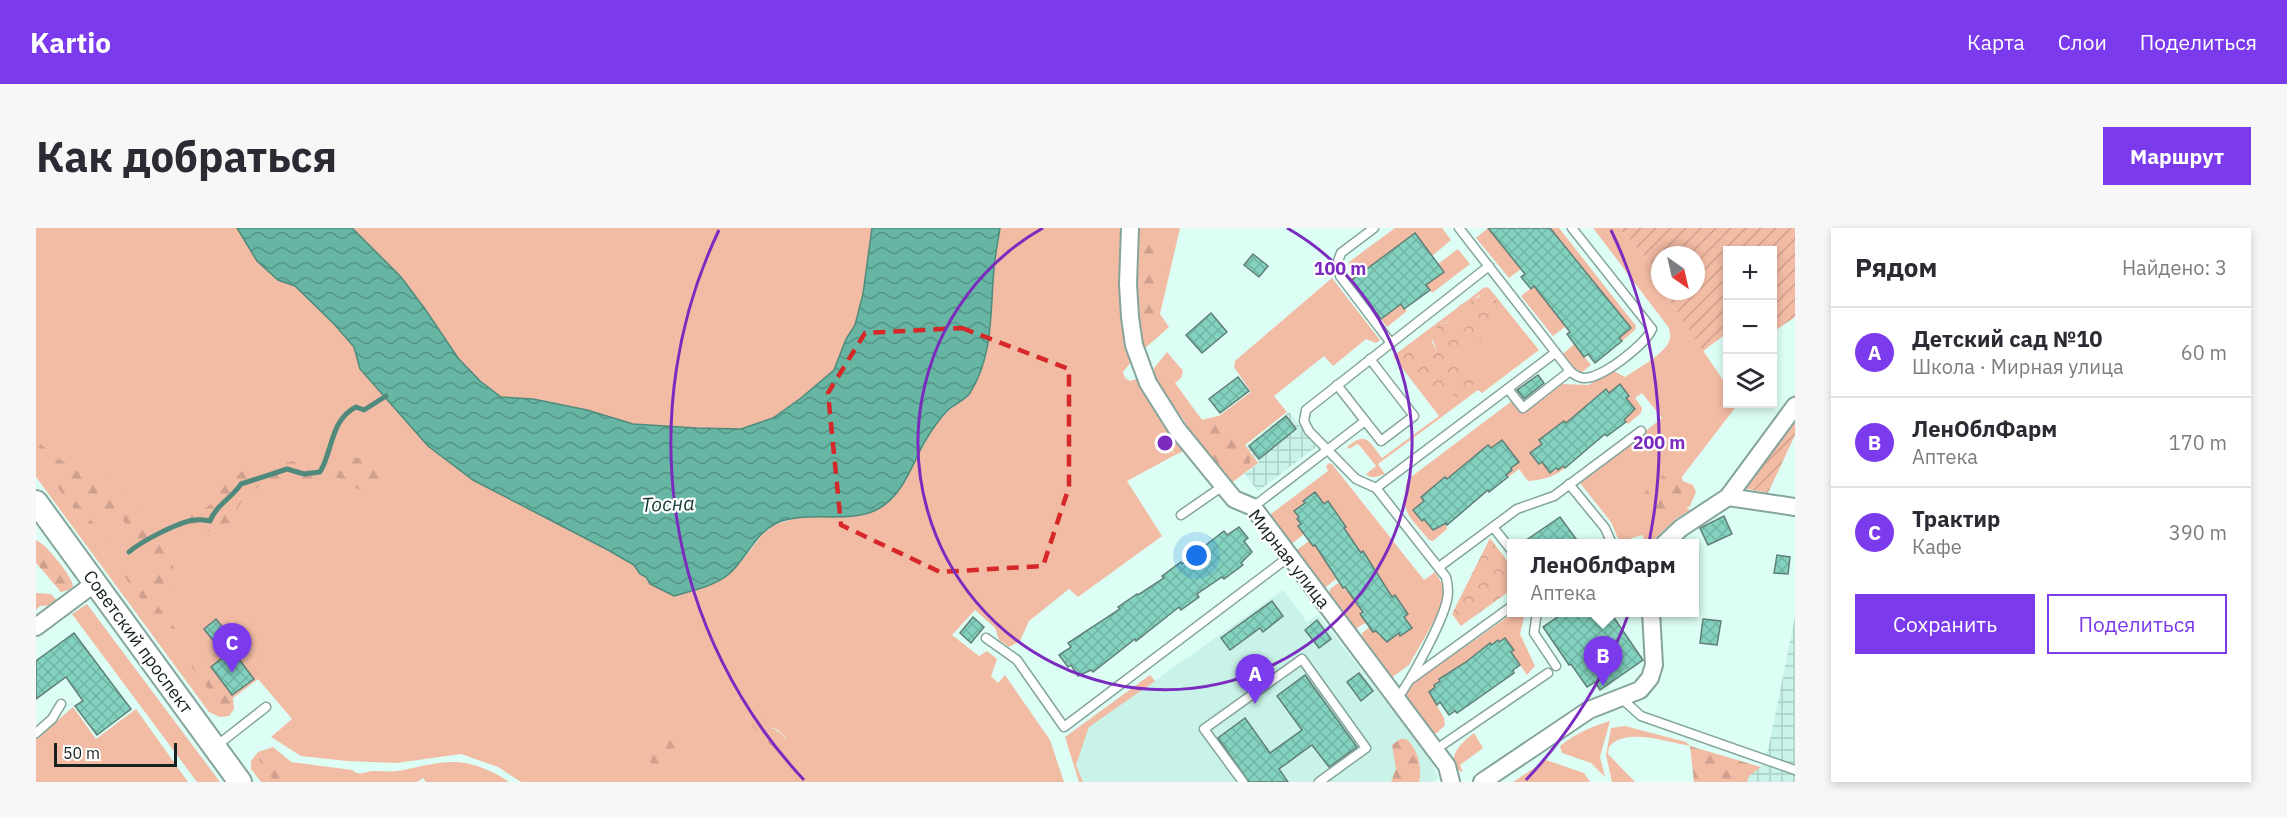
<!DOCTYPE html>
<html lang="ru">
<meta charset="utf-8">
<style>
:root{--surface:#fff;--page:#f7f7f7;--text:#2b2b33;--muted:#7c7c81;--line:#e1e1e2;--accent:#7c3aed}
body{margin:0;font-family:"IBM Plex Sans",sans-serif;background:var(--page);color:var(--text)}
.controls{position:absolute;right:18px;top:18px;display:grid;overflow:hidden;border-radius:0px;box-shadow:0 3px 9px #0003}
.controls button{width:54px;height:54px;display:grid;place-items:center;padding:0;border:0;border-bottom:2px solid var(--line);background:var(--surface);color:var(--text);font:30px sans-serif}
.compass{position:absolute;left:1615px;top:18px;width:54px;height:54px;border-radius:50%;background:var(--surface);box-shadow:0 3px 9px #0003;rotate:146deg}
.scale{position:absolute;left:18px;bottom:15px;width:123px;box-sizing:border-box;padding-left:6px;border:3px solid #16221f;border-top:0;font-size:16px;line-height:21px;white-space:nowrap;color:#16221f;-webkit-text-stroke:4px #fff;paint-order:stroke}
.you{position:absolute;left:1161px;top:328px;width:21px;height:21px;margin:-15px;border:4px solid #fff;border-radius:50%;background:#1a73e8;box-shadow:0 0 0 9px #1a73e833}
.badge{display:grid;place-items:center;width:39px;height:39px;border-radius:50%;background:var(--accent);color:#fff;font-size:20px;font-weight:700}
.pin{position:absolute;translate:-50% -50px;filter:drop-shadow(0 2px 3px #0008)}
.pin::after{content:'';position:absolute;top:32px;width:21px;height:18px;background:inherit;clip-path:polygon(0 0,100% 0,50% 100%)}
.popup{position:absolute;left:1471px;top:311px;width:192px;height:78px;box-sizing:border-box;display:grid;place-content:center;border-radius:0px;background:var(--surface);filter:drop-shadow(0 2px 4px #0005);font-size:20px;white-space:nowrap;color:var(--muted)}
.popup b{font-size:22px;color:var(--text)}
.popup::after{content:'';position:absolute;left:50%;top:100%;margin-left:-12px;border:12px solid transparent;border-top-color:var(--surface)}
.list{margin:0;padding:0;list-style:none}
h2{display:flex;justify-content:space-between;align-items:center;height:78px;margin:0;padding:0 24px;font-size:26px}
h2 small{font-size:20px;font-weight:400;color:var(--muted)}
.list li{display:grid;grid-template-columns:39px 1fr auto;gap:18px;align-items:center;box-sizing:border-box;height:90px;padding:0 24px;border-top:2px solid var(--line)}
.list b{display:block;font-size:22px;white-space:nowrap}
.list p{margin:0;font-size:20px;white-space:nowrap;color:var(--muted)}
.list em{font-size:20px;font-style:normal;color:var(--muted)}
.actions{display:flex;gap:12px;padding:18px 24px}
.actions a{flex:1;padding:14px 0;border:2px solid var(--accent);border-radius:0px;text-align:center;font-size:21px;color:var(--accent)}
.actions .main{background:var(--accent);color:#fff}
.icon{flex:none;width:33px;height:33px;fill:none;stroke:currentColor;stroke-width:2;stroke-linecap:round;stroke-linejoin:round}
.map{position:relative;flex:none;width:1759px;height:554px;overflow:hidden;border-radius:0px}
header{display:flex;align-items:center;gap:36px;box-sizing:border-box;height:84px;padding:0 30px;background:var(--accent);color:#fff}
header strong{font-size:28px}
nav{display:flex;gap:33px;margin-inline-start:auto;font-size:21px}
.intro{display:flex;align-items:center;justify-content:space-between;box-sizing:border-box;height:144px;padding:0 36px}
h1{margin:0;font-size:42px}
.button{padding:15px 27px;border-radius:0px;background:var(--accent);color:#fff;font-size:21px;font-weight:700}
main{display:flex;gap:36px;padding:0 36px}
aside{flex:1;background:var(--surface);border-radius:0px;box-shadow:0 3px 9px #0003}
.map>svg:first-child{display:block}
.built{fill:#c9f3e8}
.industrial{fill:url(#industrial-grid)}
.grass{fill:#f2bba4;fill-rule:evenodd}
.forest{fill:url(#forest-firs)}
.park{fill:url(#park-crowns)}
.garden{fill:url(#garden-furrows)}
.water{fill:url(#water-waves);stroke:#4f8a7c;stroke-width:1.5}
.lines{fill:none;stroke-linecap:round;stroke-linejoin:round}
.stream{stroke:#4f8a7c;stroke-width:5}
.building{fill:url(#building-cross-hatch);stroke:#617f77;stroke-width:1.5}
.lane-casing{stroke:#85a49c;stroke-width:11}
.street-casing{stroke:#85a49c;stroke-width:20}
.secondary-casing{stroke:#85a49c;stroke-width:26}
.lane{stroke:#fff;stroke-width:8}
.street{stroke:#fff;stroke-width:16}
.secondary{stroke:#fff;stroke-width:22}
.marked{fill:none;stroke:#d62828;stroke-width:4.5;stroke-dasharray:12 8;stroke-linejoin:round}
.ring{fill:none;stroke:#7b2cbf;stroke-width:3}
.labels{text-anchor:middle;stroke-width:4.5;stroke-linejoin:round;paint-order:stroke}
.street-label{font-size:18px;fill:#16221f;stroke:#fff}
.water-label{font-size:20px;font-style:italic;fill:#123830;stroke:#fff}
.centre{fill:#7b2cbf;stroke:#fff;stroke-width:3}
.ring-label{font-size:18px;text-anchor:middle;font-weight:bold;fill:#7b2cbf;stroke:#fff;stroke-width:4.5;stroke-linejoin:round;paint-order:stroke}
</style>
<header>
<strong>Kartio</strong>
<nav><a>Карта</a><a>Слои</a><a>Поделиться</a></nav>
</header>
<div class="intro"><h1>Как добраться</h1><a class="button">Маршрут</a></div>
<main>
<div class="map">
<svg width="1759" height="554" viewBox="0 0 1759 554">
<defs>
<pattern id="industrial-grid" width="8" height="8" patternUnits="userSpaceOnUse" patternTransform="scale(1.5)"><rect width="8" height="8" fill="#c9f3e8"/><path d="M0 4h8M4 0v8" fill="none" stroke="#acd0c7"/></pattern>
<pattern id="forest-firs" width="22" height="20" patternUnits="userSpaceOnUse" patternTransform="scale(1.5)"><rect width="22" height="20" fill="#f2bba4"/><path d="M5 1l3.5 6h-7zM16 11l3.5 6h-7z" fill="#cfa08d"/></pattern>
<pattern id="park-crowns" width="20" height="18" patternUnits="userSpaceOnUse" patternTransform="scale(1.5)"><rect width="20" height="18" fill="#f2bba4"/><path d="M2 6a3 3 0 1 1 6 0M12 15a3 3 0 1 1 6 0" fill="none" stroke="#cfa08d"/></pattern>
<pattern id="garden-furrows" width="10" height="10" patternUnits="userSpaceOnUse" patternTransform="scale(1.5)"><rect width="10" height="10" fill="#f2bba4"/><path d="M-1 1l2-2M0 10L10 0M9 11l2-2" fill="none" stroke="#cfa08d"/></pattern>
<pattern id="water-waves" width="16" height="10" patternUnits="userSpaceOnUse" patternTransform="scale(1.5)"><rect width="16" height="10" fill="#67b6a4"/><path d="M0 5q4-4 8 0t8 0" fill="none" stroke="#549485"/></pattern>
<pattern id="building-cross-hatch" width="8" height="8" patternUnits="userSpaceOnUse" patternTransform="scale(1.5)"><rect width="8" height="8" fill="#83d2bf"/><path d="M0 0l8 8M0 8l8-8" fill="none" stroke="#70b4a4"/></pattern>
</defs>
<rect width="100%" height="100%" fill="#dcfef4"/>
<path class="built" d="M1247 362 1271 394 1282 387 1394 530 1402 550 1396 554H1047L1040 537 1053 499Z"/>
<g class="industrial">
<path d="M1253 184 1280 219 1222 263 1209 246 1223 235 1210 218Z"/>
<path d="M1759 389V554H1711L1713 548 1725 539 1726 530 1732 522Z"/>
</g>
<g class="grass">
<path d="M0 0H201L221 33 242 52 259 58 298 96 318 119 324 141 392 218 437 252 493 279 598 337C603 345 610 348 614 356L622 360 704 335 726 307 738 297 760 290 789 288 857 271 900 196 913 182 933 167 949 133 954 104 958 40 964 0H1087L1095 127V134L1087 144 1089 150 1094 153 1101 151 1104 146 1123 194 1122 200 1139 227 1091 253 1126 308 1042 369 1033 361 993 393 984 413 973 419 963 412 959 400 939 382 916 407 943 428 951 423 961 431 955 448 962 455 969 447 1014 512 1028 554H485L462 539 425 526 360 535 311 533 265 528 235 509 256 491 222 451 197 470 198 481 193 488 184 489 173 484 0 249ZM716 477 732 498 742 502 750 510 738 517 726 509 710 488Z"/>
<path d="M316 0H836L827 66 819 97 810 111 798 142 765 170 737 190 705 201 660 200 597 196 551 182 497 171 465 169 444 153 422 130 389 81 365 49Z"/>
<path d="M1100 0H1144L1124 86 1133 99 1107 122 1098 86Z"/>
<path d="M1359 0H1406L1415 12 1396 28 1379 5 1316 52 1313 44V34Z"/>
<path d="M1452 0 1485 41 1473 50 1440 10Z"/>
<path d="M1514 0H1523L1600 98 1599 102 1586 113 1583 110 1595 100Z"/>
<path d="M1557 0H1583L1618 39 1614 44 1624 58V63H1627L1691 158 1692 176H1702L1635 263 1643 276 1654 282 1640 291 1614 315H1608L1607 307 1595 310V315H1584L1575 294 1544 255 1626 190 1606 165 1599 170 1606 180 1605 185 1592 196 1588 192 1598 181 1590 170 1593 167 1584 157 1573 165 1570 161 1552 175 1553 177 1531 197 1528 193 1503 212 1506 216 1495 225 1503 236 1506 234 1514 245 1527 238 1529 240C1518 249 1507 252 1492 253L1483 241 1472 249 1470 247 1480 236 1474 223 1465 212 1455 220 1452 217 1434 231 1435 233 1413 253 1409 249 1385 269 1388 273 1377 282 1385 293 1388 291 1404 299 1410 295 1411 301 1397 313 1393 312C1373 287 1364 286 1371 252L1476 173 1487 185 1526 156 1552 157 1578 143 1589 149C1600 141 1632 125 1634 110 1635 107 1633 103 1633 100Z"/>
<path d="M1422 21 1434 36 1396 65 1390 57 1408 44 1402 36Z"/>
<path d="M1296 50 1344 112 1340 115 1330 111 1297 138 1288 128 1238 168 1251 184 1209 217 1222 235 1194 256 1156 208 1215 164 1198 139 1199 133Z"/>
<path d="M1498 58 1530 98 1517 108 1485 68Z"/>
<path d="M1449 59 1453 60 1503 122 1446 165 1442 162 1342 236 1349 246C1342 248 1336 252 1330 246L1340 238 1324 218 1321 216 1313 221 1311 219C1331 202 1333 214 1346 230L1403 188 1357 128ZM1449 60 1447 69 1456 73 1460 70 1453 96 1458 103 1420 134 1437 157 1410 158 1379 116 1391 131 1401 123 1396 114 1401 99 1399 97 1412 94 1427 103 1436 95 1431 82 1423 79H1432C1436 71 1444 68 1449 60Z"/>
<path d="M1365 76 1371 83 1351 99 1345 91Z"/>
<path d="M1538 116 1555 137 1545 145 1542 141 1540 142 1527 126Z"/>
<path d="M1131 124 1147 143 1145 150 1139 155 1169 196 1153 200 1118 150V140Z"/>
<path d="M1293 235 1296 236 1388 352 1399 344 1408 359 1409 366 1402 386 1373 437 1355 450 1326 412V405L1334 399 1337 404 1340 403 1344 409 1346 408 1351 414 1363 405 1365 408 1376 400 1368 389 1359 368 1356 369 1336 345 1340 342 1327 324 1325 325 1321 319 1319 320 1306 302 1310 298 1292 273 1288 276 1279 264 1268 272 1269 275 1258 283 1263 289 1261 291 1268 306 1253 318 1231 289 1292 243 1290 238Z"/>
<path d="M1273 313 1277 318 1279 317 1295 340 1294 342 1300 351 1286 362 1258 324Z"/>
<path d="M1302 355 1313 365 1316 364 1324 376 1322 378 1327 384 1324 386 1330 394 1317 403 1293 369 1294 361Z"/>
<path d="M0 365 15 366 21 373 16 377 4 378 0 382Z"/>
<path d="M51 376 184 554H161L36 386Z"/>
<path d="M1477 385H1489L1484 406 1499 438 1491 447 1475 424 1478 422 1462 412 1455 417 1454 415 1441 424 1442 426 1403 451 1404 453 1398 457 1399 459 1393 464 1408 490 1409 497 1401 505 1395 506 1369 471 1373 460 1383 451Z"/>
<path d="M1114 447 1119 453 1053 499 1040 537 1047 554H1043L1029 509Z"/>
<path d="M37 479 60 511 100 481 152 554H0V511Z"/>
<path d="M1574 493 1564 529 1569 549 1555 535 1526 525 1524 518C1540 505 1555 499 1574 493Z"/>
<path d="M1589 498 1650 514 1654 518C1631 514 1589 499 1573 519L1572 526 1599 554H1576L1570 527 1575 500Z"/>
<path d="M1438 505 1447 520 1424 537 1427 544 1418 541C1414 525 1426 514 1438 505Z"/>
<path d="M237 519 255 534 316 542C324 549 329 543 338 543 346 543 353 544 361 543 381 540 401 533 421 534 439 535 459 544 473 554H390L387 550 381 554H225L215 541V533L222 524Z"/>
<path d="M1510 532 1548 545 1554 554H1477Z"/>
</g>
<g class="forest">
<path d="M1107 0H1122L1115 20 1123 28 1126 49 1118 69 1119 83 1110 93 1107 101 1103 103 1101 96 1103 69 1101 50Z"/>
<path d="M1116 175 1152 221 1139 227 1136 220H1130L1119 212 1123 194 1112 181Z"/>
<path d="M1187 187 1195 196V209L1214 228V237L1209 243H1202L1194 238 1181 240 1150 200 1151 195Z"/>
<path d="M0 210C10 223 29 237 45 241 50 242 54 241 59 244 94 266 129 307 140 347 144 360 137 368 126 370L117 356 108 325 86 291 63 279 38 260 33 264 194 471 196 482 194 484 188 482 0 230Z"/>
<path d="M310 227 325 231 339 229C352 240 349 261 332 263 321 264 312 254 302 250 292 247 281 254 271 255 265 255 259 251 253 251 248 250 240 252 235 253 224 256 207 268 203 278 201 283 201 288 198 291 189 301 172 304 159 306 151 300 147 288 159 282 162 281 166 281 169 280 173 278 178 274 181 271L185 256 191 250 210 242H228L256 233 272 239 289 236Z"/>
<path d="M1644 245 1647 253 1657 257 1660 264 1654 278C1633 289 1610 301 1606 267L1628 247Z"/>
<path d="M0 312C9 315 36 348 37 358L33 362 25 364 0 335Z"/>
<path d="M710 477H716L729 487C728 504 746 498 752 516L748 521C728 520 716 497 707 482Z"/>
<path d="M623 507 632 509 640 521 641 528C634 536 627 539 616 538L611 524V516Z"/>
<path d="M1364 511H1370C1381 519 1387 541 1383 554H1355L1360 541 1356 517Z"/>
<path d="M1654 518 1725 539 1713 548 1711 554H1658Z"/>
<path d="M233 523 241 525 264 554H239L223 532 226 526Z"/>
</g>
<g class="park">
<path d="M1449 60 1447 69 1456 73 1460 70 1462 73 1458 76 1459 89 1453 96 1458 103 1420 134 1438 156 1420 170 1410 158 1394 170 1363 128 1379 116 1391 131 1401 123 1396 110 1401 99 1399 97 1402 94 1404 96C1414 93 1420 95 1427 102L1436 95 1432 89 1431 82 1422 79 1425 76 1431 78 1436 72 1443 69 1445 61Z"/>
<path d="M1454 310 1475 338V362L1425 398 1416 386Z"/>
</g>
<g class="garden">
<path d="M1583 0H1759V89L1737 104 1736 22H1692L1691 105 1667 123 1627 63H1660V27H1624V58L1614 43 1618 39Z"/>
<path d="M1759 166V207L1732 265 1691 257Z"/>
</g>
<path class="water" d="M201 0H316L365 49 389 81 422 130 444 153 465 169 497 171 551 182 597 196 660 200 705 201 737 190 765 170 798 142 810 111 819 97 827 66 836 0H964C962 14 959 27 958 41 954 83 958 127 934 165 929 172 919 176 912 182 903 191 895 203 888 215 875 239 867 267 842 281 813 297 770 281 739 296 719 306 709 332 693 346 677 359 657 362 638 368L614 356 610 349 604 346 598 337 572 322 437 252 392 218 324 141 318 119 298 96 259 58 242 52 221 33Z"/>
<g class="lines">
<path class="stream" d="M93 324C104 314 144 293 159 292 164 291 169 292 174 293 180 277 196 270 205 256L251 241 268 246 284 244C297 223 294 192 320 179L328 182 350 168"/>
</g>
<g class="building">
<path d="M1452 0H1514L1595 100 1583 110 1586 113 1559 135 1552 126 1548 129 1531 106 1534 104 1498 58 1495 61 1485 49 1489 46Z"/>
<path d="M1379 5 1408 44 1390 57 1394 62 1368 81 1365 76 1345 91 1316 52Z"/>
<path d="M1217 26 1232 38 1223 49 1208 37Z"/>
<path d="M1175 85 1191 104 1166 125 1150 107Z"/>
<path d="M1502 147 1508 155 1488 171 1481 162Z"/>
<path d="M1202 149 1213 163 1184 185 1173 171Z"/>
<path d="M1584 156 1593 168 1590 170 1599 181 1588 192 1590 194 1571 208 1569 206 1529 240 1527 238 1522 242 1520 240 1514 245 1506 234 1503 236 1494 225 1506 216 1503 212 1528 193 1530 195 1570 161 1573 165Z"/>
<path d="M1250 188 1260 201 1223 231 1213 218Z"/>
<path d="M1466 212 1483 234 1475 240 1476 242 1470 247 1472 249 1453 264 1452 262 1411 297 1410 295 1397 302 1388 291 1386 293 1377 282 1388 273 1385 269 1409 249 1411 251 1452 217 1455 220Z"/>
<path d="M1279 264 1288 276 1292 273 1310 299 1308 300 1325 325 1327 323 1356 369 1359 367 1372 386 1368 389 1376 400 1364 408 1363 405 1351 414 1340 403 1337 404 1324 386 1327 384 1309 359 1307 360 1279 317 1277 318 1262 298 1265 296 1261 291 1263 289 1258 283 1269 275 1267 273Z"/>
<path d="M1688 288 1696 306 1672 317 1664 300Z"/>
<path d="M1524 289 1543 315H1486Z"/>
<path d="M1203 299 1212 310 1208 313 1216 324 1205 335 1207 337 1188 351 1186 349 1161 366 1163 369 1145 382 1143 379 1100 413 1099 411 1057 444 1055 442 1042 448 1035 437 1032 439 1023 427 1035 419 1032 415 1084 381 1082 379 1101 366 1102 367 1128 350 1126 348 1145 334 1146 336 1171 319 1170 317 1188 303 1191 307Z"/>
<path d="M1741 327 1754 329 1752 346 1738 345Z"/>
<path d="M1236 373 1247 388 1227 404 1224 400 1194 422 1185 410Z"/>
<path d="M1529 384H1574L1607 432 1564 462 1559 454 1551 459 1535 436 1533 437 1507 399Z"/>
<path d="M937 389 948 399 935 415 924 405Z"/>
<path d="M180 391 200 416 188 426 168 401Z"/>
<path d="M1667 391 1685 393 1681 417 1664 415Z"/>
<path d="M1281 392 1295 411 1283 420 1269 402Z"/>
<path d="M38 405 95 481 61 507 39 478 47 473 30 449 0 471V433Z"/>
<path d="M1469 410 1478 422 1475 424 1484 437 1477 442 1478 445 1421 485 1419 483 1413 487 1404 474 1401 477 1393 464 1399 459 1398 457 1404 453 1403 451 1430 434 1454 415 1455 417 1462 412 1463 414Z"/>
<path d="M196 422 218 451 196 467 175 439Z"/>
<path d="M1323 445 1337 463 1325 473 1311 454Z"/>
<path d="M1269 447 1321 519 1293 539 1276 517 1243 541 1252 554H1213L1182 510 1209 490 1234 525 1266 502 1241 468Z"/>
</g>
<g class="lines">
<defs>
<g id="lane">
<path d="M1338 0 1305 25 1302 33 1304 48 1355 115"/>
<path d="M1423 0 1534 143C1537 146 1542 149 1547 150 1564 152 1609 117 1616 101L1536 0"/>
<path d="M1301 157 1345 213 1378 188 1334 131"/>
<path d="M1472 161 1487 180 1534 143"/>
<path d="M1533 256 1569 300 1576 316"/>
<path d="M1340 260 1519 125"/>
<path d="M1217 279 1329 193"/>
<path d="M1145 287 1187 258"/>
<path d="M1457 299 1476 323"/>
<path d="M1403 339 1481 281 1518 268 1605 203"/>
<path d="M1501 384 1498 405 1520 438"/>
<path d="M950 410 981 432 1028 499 1254 328"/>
<path d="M1375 451 1476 378"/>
<path d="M1585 470 1605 488 1759 542"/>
<path d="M1361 471C1375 452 1406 395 1411 372 1413 364 1412 357 1410 349L1340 260 1320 251 1273 203 1268 193 1270 182 1453 38"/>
<path d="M0 505 16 491 25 476"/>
<path d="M179 519 230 479"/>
<path d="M1399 522 1512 445"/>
<path d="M1207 554 1168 501 1266 431 1330 520 1283 554"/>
</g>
<g id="street">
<path d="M1094 0 1092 56 1094 89 1098 117 1112 155 1141 201 1198 271 1217 279 1411 538 1415 554"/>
<path d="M1692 269 1759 279"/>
<path d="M1628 316 1645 300 1692 269 1759 178"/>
<path d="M0 399 59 355"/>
<path d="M1446 554 1553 482 1604 462 1614 450 1618 437 1615 384"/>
</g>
<path id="secondary" d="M0 274 204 554"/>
</defs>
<use href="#lane" class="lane-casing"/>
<use href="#street" class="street-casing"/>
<use href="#secondary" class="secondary-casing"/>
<use href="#lane" class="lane"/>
<use href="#street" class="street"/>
<use href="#secondary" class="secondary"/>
</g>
<path class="marked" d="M926 100 1033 141V259L1007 338 904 344 805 297 792 165 829 105Z"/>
<g class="ring">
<path d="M1251 0A247 247 0 1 1 1007 0"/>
<path d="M768 552A494 494 0 0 1 683 2M1575 2A494 494 0 0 1 1490 552"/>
</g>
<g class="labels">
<g class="street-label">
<text transform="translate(1253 331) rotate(52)" y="6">Мирная улица</text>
<text transform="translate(102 414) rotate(54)" y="6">Советский проспект</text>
</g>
<g class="water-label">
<text transform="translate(632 276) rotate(-2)" y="7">Тосна</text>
</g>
</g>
<circle cx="1129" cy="215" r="9" class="centre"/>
<g class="ring-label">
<text x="1304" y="47">100 m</text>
<text x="1623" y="221">200 m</text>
</g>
</svg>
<div class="controls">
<button>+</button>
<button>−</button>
<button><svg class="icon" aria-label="layers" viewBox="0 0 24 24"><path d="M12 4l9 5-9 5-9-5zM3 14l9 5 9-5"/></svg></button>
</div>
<svg class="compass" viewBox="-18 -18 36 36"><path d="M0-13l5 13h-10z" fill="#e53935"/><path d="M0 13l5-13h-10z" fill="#7c7c81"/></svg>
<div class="scale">50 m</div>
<div class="you"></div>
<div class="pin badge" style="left:1219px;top:476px">A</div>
<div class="pin badge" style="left:1567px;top:458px">B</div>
<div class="popup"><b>ЛенОблФарм</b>Аптека</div>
<div class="pin badge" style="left:196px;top:445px">C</div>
</div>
<aside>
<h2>Рядом<small>Найдено: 3</small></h2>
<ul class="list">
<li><span class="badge">A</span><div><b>Детский сад №10</b><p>Школа · Мирная улица</p></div><em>60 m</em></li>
<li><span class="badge">B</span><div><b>ЛенОблФарм</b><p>Аптека</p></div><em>170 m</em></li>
<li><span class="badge">C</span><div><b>Трактир</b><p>Кафе</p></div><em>390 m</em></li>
</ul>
<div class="actions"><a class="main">Сохранить</a><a>Поделиться</a></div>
</aside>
</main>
